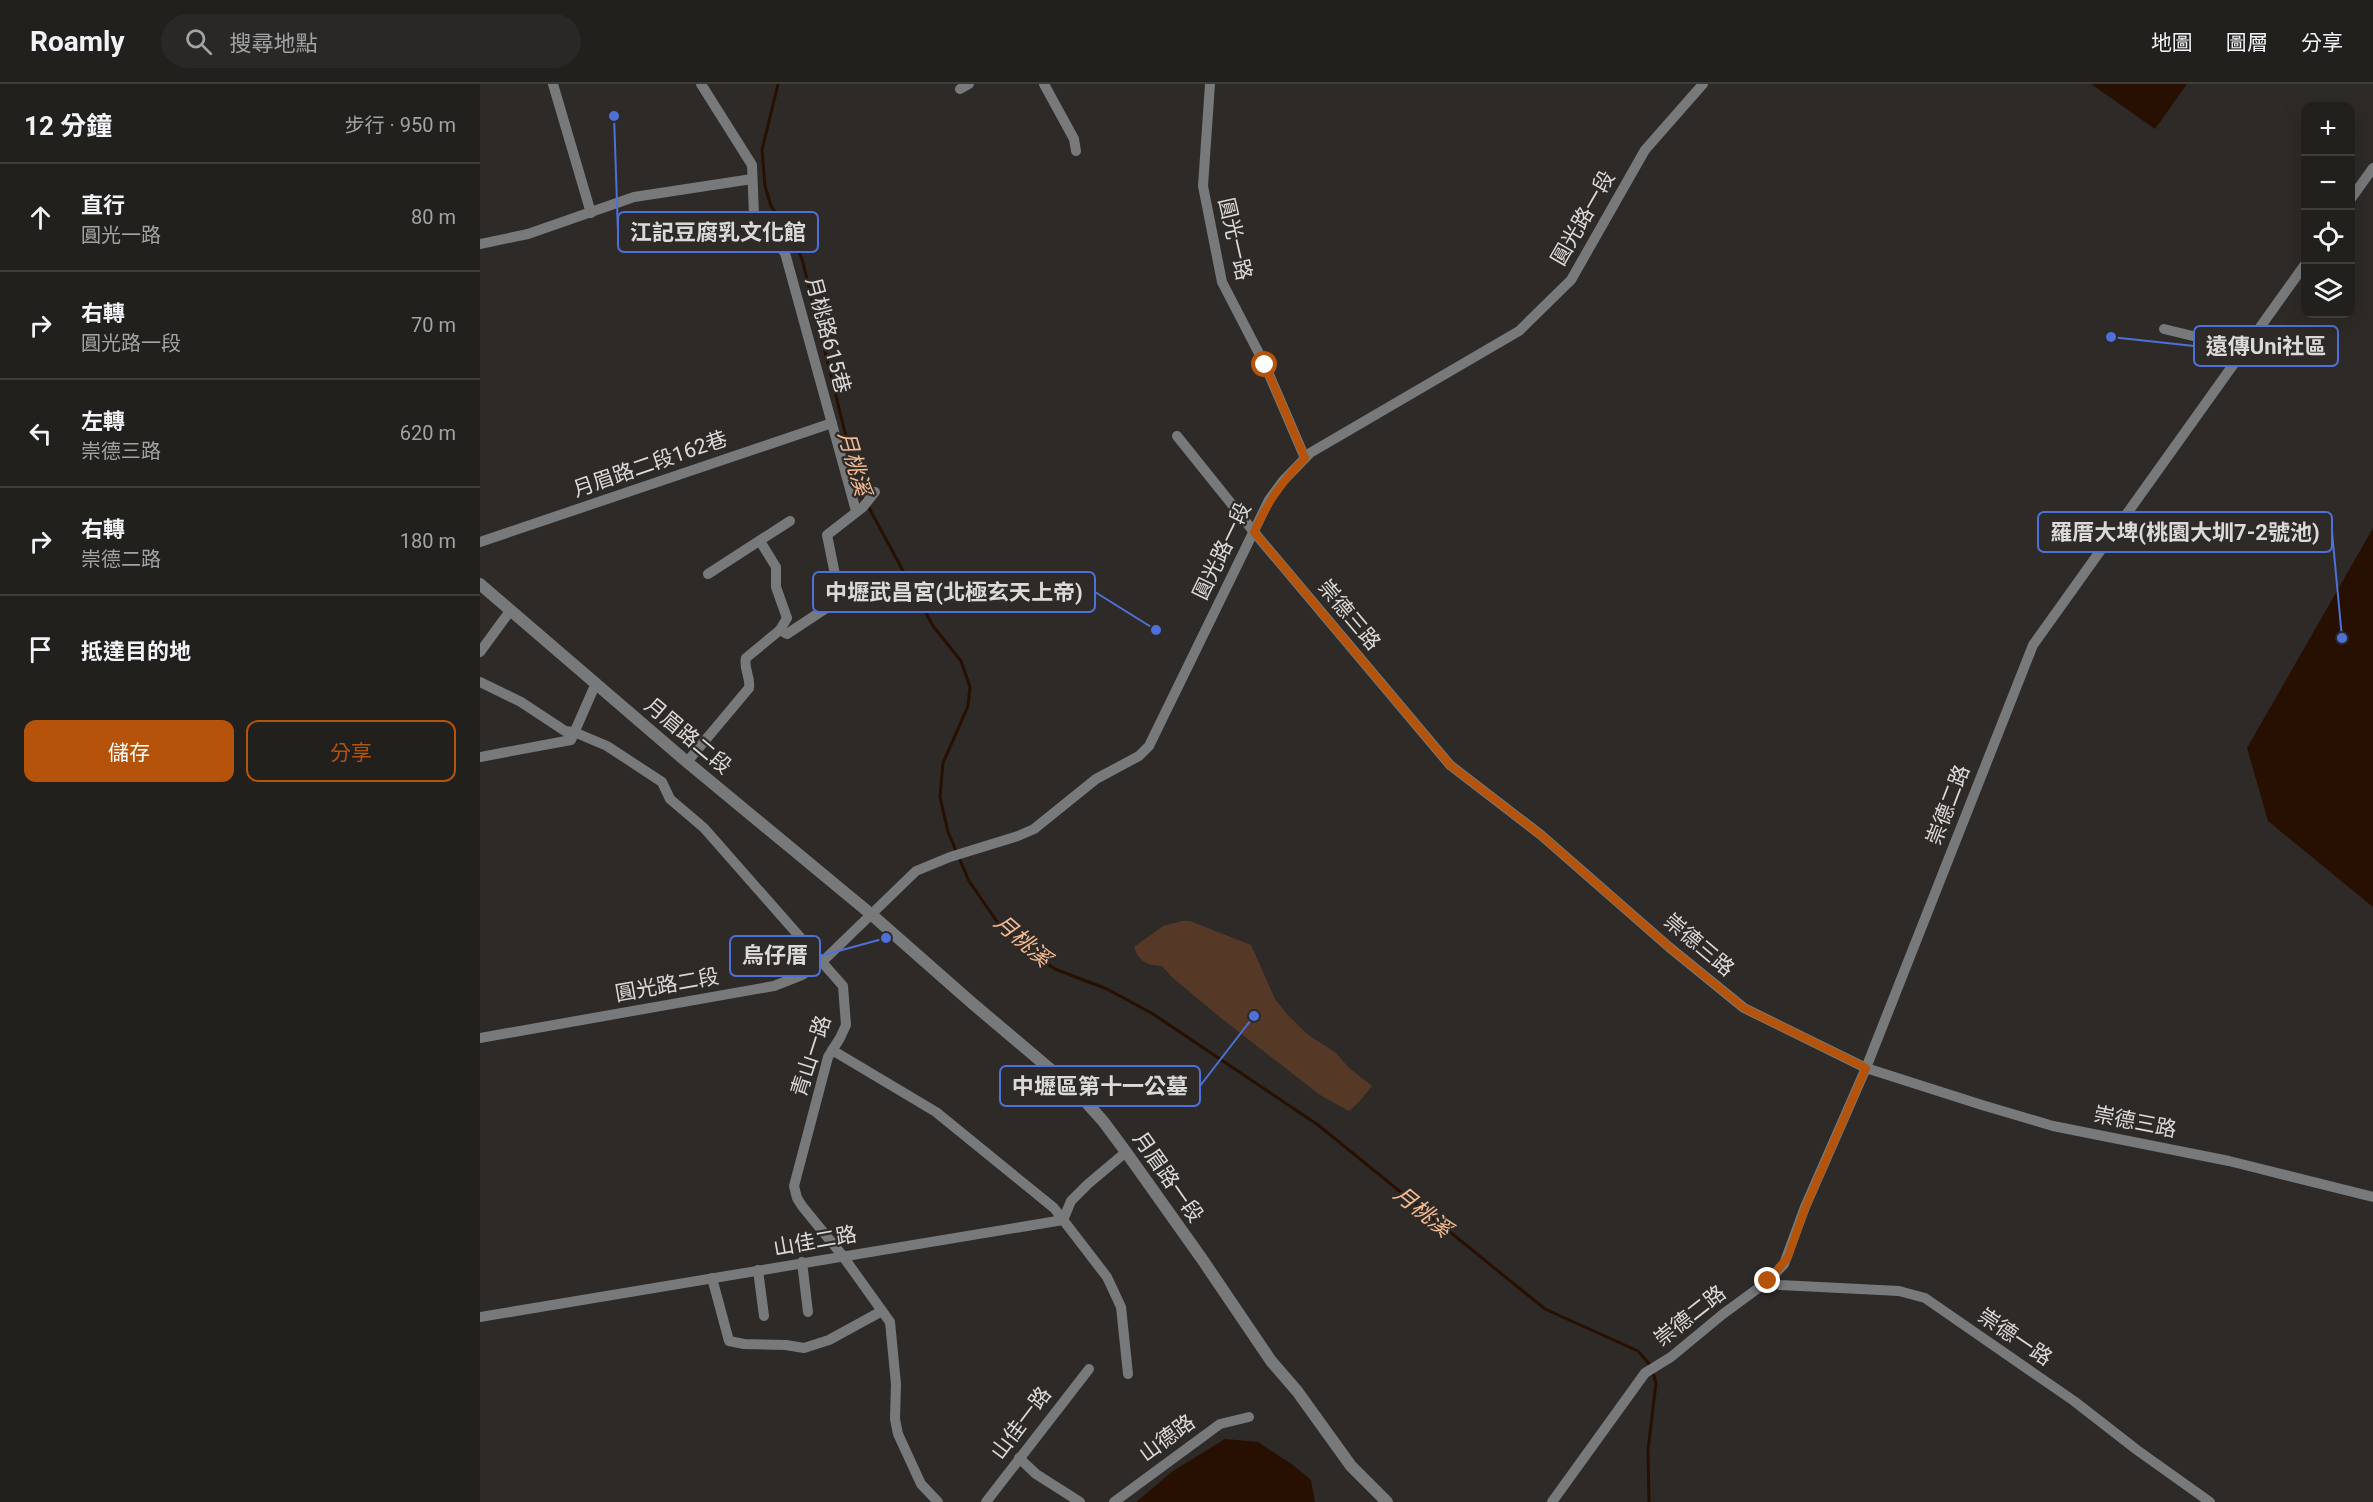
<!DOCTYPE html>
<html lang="zh-TW">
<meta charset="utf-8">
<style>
:root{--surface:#22201d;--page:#2a2826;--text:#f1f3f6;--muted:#a2a3a4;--line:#3f3e3b;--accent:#b45309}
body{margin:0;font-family:Roboto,"Noto Sans TC",sans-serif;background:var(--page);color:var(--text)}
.controls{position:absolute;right:18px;top:18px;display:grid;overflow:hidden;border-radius:12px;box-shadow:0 6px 24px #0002}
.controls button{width:54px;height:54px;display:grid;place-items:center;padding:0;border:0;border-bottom:2px solid var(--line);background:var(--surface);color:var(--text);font:30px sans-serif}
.stop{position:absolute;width:18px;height:18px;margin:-14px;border:4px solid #b45309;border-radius:50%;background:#fff}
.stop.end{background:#b45309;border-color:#fff;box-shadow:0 2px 6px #0008}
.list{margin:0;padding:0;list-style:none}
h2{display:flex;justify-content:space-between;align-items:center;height:78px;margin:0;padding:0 24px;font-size:26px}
h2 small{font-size:20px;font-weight:400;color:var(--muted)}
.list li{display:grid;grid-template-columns:39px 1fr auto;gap:18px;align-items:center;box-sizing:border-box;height:108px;padding:0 24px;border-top:2px solid var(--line)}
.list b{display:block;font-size:22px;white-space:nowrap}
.list p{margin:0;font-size:20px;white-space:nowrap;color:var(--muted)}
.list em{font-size:20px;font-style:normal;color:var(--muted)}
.actions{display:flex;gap:12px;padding:18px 24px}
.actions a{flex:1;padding:14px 0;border:2px solid var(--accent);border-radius:12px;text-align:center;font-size:21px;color:var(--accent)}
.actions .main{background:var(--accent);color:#fff}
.icon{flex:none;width:33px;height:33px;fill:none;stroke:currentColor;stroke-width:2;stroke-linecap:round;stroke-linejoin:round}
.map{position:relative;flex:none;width:1893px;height:1418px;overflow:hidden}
header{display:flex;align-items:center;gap:36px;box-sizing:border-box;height:84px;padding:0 30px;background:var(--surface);border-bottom:2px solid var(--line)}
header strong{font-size:28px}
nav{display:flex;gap:33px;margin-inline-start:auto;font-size:21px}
.search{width:420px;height:54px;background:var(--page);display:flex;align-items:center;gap:15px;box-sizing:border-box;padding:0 21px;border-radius:33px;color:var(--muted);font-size:22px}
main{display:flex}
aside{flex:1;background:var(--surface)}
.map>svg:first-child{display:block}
.green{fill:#553926}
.water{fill:#271002}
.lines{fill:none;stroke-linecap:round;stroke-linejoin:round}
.stream{stroke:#271002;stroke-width:3}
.minor{stroke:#77797a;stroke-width:10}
.tertiary{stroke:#77797a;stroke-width:12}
.route{stroke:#b45309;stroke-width:8}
.labels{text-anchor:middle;stroke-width:4.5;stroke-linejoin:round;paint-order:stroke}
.street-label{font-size:21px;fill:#dcdad8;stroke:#2e2a27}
.water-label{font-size:22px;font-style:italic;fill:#f6bb94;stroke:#2e2a27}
.leader{fill:none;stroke:#4d71d8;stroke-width:2}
.callout-dot{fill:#4d71d8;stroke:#2e2a27;stroke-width:2}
.callout{fill:#2e2a27;stroke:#4d71d8;stroke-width:2}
.callout-label{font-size:22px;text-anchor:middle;font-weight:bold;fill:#dcdad8}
</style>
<header>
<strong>Roamly</strong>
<div class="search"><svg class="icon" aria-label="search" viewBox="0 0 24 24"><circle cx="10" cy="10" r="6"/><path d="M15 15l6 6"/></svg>搜尋地點</div>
<nav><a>地圖</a><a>圖層</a><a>分享</a></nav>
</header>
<main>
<aside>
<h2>12 分鐘<small>步行 · 950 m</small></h2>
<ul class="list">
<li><svg class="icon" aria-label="ahead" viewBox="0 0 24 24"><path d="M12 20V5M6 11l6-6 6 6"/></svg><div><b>直行</b><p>圓光一路</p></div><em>80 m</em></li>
<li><svg class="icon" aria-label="right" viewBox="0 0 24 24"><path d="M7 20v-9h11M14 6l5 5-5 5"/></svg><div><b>右轉</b><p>圓光路一段</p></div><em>70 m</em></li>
<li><svg class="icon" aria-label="left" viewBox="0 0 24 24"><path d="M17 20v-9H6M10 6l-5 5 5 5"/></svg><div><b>左轉</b><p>崇德三路</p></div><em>620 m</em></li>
<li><svg class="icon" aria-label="right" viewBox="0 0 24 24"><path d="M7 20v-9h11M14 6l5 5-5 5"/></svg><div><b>右轉</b><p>崇德二路</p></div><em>180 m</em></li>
<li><svg class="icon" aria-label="arrive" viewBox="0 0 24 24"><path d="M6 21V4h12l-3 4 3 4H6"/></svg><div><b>抵達目的地</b></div></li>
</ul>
<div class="actions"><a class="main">儲存</a><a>分享</a></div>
</aside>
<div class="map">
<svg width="1893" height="1418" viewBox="0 0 1893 1418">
<rect width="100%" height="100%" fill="#2e2a27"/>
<path class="green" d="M702 837H710L771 861 795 915 807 930 827 950 856 969 868 983 892 1002 879 1018 869 1027 840 1011 741 934 693 894 682 882C667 881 659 878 654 863L683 842Z"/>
<g class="water">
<path d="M1611 0H1707L1675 45Z"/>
<path d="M1893 444V823L1788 737 1767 664Z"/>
<path d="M745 1355 778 1358 813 1381 831 1396 835 1418H656L693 1387Z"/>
</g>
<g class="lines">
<g class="stream">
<path d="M298 0 282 66 285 102 291 122 310 150 322 175 380 409 385 417"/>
<path d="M388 422 453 542 481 577 490 603 488 622 463 679 460 713 468 748 489 797 520 842 548 866 575 885 627 905 673 930 838 1041 1065 1225 1158 1267 1171 1282"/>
<path d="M1169 1418 1168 1366 1176 1299 1173 1289"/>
</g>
<g class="minor">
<path d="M73 0 111 129"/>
<path d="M221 0 272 81 274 131 305 169 376 427"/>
<path d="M564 0 594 55 596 67"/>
<path d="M730 0 723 102 742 198 785 281 825 374"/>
<path d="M480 5 489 0"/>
<path d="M1870 116 1893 84"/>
<path d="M0 160 48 150 154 113 272 95"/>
<path d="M1684 245 1721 254 1755 276"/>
<path d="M697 352 774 448 970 681 1061 751 1189 863 1264 924 1386 984 1502 1021 1573 1042 1749 1077 1893 1113"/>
<path d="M280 457 296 483V503L307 534 300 546"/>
<path d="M0 458 352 339"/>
<path d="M228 490 310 437"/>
<path d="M0 568 30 527"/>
<path d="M0 598 41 618 85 647 94 648 127 662 182 698 190 715 224 744 363 902 366 941 360 954 348 973 314 1102 317 1114 322 1122 362 1171 410 1238 416 1300 415 1335 418 1350 441 1400 458 1418"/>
<path d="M0 673 91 656 116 599"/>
<path d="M207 678 269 604C271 593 263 584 266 574L300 546 307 550 360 515 347 451 383 423 395 408"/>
<path d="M0 954 294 902 322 891 343 877 436 787 470 773 538 752 554 745 616 695 659 672 669 662 789 416 803 397 830 369 1039 247 1091 196 1165 66 1223 0"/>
<path d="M352 966 456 1028 574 1124 627 1193 641 1223 648 1290"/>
<path d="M322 1178 328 1228"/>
<path d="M278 1186 284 1232"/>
<path d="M232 1194 249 1257 264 1260 306 1261 324 1264 349 1256 402 1227"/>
<path d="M1288 1197 1300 1201 1419 1207 1445 1214 1594 1317 1657 1366 1730 1418"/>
<path d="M0 1233 583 1136 591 1117 608 1100 646 1068"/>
<path d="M539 1374 556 1390 600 1418"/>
<path d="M506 1418 609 1285"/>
<path d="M634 1418 740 1340 769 1333"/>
<path d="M1072 1418 1165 1289 1191 1273 1243 1230 1288 1197 1304 1180 1325 1123 1386 984 1553 561 1826 179"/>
</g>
<path class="tertiary" d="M0 500 207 678 392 831 492 919 596 1007 623 1037 646 1068 722 1175 791 1277 817 1307 871 1382 907 1418"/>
</g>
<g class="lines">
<path class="route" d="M785 281 825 374C800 400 789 416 774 448L970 681 1061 751 1189 863 1264 924 1386 984 1325 1124 1308 1173 1288 1197"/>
</g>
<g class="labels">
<g class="street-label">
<text transform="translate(1103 134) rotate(-60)" y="7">圓光路一段</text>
<text transform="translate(755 155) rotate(77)" y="7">圓光一路</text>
<text transform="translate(348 251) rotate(75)" y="7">月桃路615巷</text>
<text transform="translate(170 380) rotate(-19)" y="7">月眉路二段162巷</text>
<text transform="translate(742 467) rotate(-64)" y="7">圓光路一段</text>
<text transform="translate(869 531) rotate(50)" y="7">崇德三路</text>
<text transform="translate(208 652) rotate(40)" y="7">月眉路二段</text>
<text transform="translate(1468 721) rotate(-69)" y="7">崇德二路</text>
<text transform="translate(1219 861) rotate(40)" y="7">崇德三路</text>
<text transform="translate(187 901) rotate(-10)" y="7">圓光路二段</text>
<text transform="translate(331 972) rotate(-72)" y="7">青山一路</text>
<text transform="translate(1655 1038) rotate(11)" y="7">崇德三路</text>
<text transform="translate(688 1093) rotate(55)" y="7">月眉路一段</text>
<text transform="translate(335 1157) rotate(-10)" y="7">山佳二路</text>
<text transform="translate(1210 1232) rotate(-38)" y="7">崇德二路</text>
<text transform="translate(1535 1253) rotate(34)" y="7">崇德一路</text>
<text transform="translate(541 1339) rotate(-53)" y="7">山佳一路</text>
<text transform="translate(687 1354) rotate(-36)" y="7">山德路</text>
</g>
<g class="water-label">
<text transform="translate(375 379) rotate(74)" y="8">月桃溪</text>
<text transform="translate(543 856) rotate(41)" y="8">月桃溪</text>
<text transform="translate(943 1127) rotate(39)" y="8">月桃溪</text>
</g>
</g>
<path class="leader" d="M134 32L138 148M1631 253L1714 262M1862 554L1852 448M676 546L615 508M406 854L340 872M774 932L720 1002"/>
<g class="callout-dot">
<circle cx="134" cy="32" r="6"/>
<circle cx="1631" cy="253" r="6"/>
<circle cx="1862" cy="554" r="6"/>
<circle cx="676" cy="546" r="6"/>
<circle cx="406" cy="854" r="6"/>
<circle cx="774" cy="932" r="6"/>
</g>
<g class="callout">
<rect x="138" y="128" width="200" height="40" rx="6"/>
<rect x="1714" y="242" width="144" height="40" rx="6"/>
<rect x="1558" y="428" width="294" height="40" rx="6"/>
<rect x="333" y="488" width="282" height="40" rx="6"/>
<rect x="250" y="852" width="90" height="40" rx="6"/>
<rect x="520" y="982" width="200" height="40" rx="6"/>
</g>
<g class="callout-label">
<text x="238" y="156">江記豆腐乳文化館</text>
<text x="1786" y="270">遠傳Uni社區</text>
<text x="1705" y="456">羅厝大埤(桃園大圳7-2號池)</text>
<text x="474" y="516">中壢武昌宮(北極玄天上帝)</text>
<text x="295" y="879">烏仔厝</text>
<text x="620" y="1010">中壢區第十一公墓</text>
</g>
</svg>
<div class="controls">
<button>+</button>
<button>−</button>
<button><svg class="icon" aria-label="locate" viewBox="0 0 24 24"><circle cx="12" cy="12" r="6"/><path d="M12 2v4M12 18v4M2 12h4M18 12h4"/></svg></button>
<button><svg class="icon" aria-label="layers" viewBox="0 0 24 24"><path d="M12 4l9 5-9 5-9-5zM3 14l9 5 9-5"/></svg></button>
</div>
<div class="stop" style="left:785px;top:281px"></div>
<div class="stop end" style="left:1288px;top:1197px"></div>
</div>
</main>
